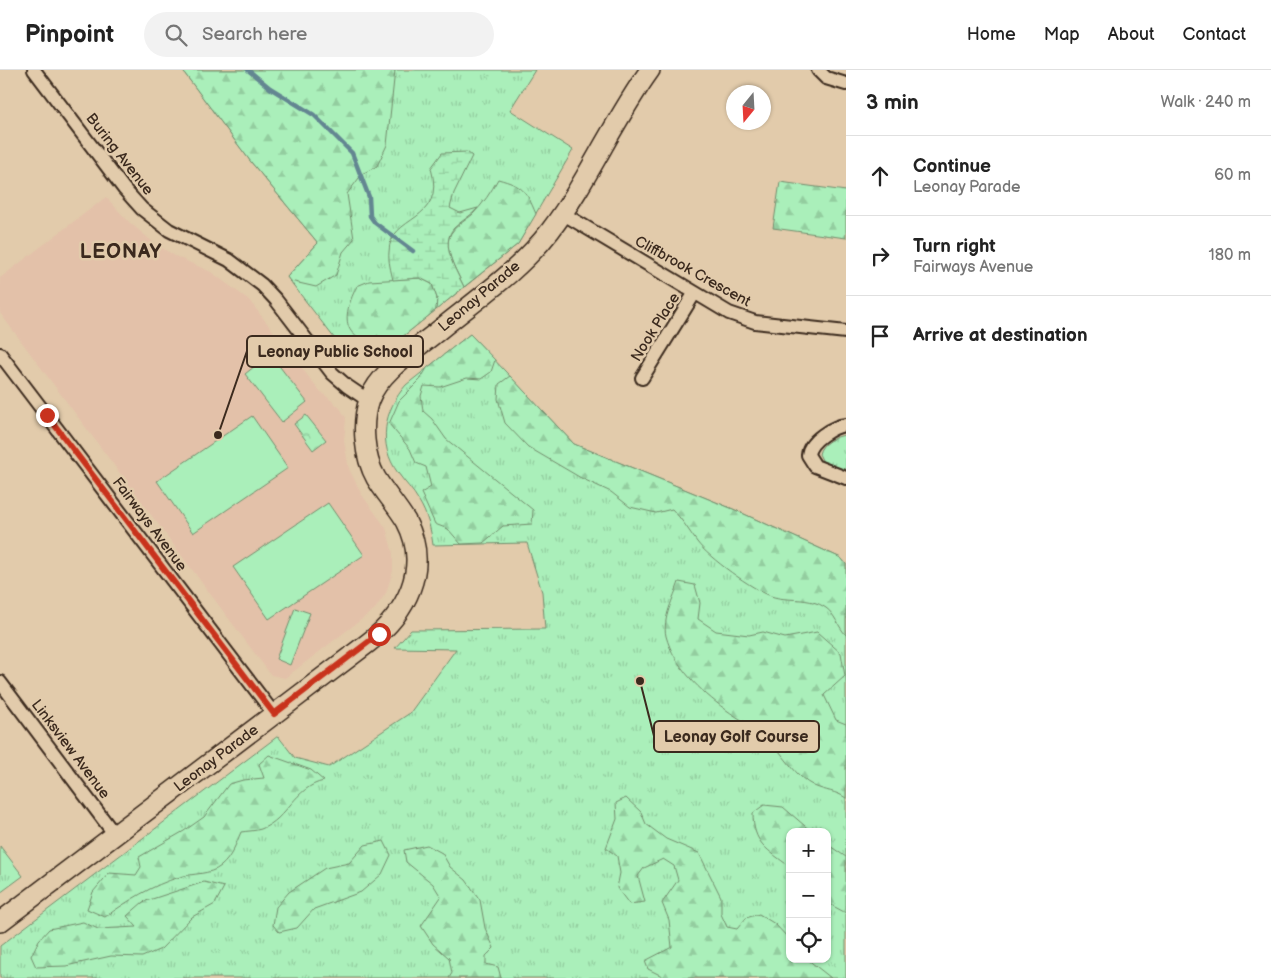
<!DOCTYPE html>
<meta charset="utf-8">
<style>
:root{--surface:#fff;--page:#f2f2f2;--text:#222;--muted:#767676;--line:#e0e0e0}
body{margin:0;font-family:"Balsamiq Sans",sans-serif;background:var(--page);color:var(--text)}
.controls{position:absolute;right:15px;bottom:15px;display:grid;overflow:hidden;border-radius:10px;box-shadow:0 1px 4px #0004}
.controls button{width:45px;height:45px;display:grid;place-items:center;padding:0;border:0;border-bottom:1px solid var(--line);background:var(--surface);color:var(--text);font:25px sans-serif}
.compass{position:absolute;left:726px;top:15px;width:45px;height:45px;border-radius:50%;background:var(--surface);box-shadow:0 1px 4px #0004;rotate:198deg}
.stop{position:absolute;width:15px;height:15px;margin:-11px;border:4px solid #c8321e;border-radius:50%;background:#fff}
.stop.end{background:#c8321e;border-color:#fff;box-shadow:0 1px 5px #0008}
.list{margin:0;padding:0;list-style:none}
h2{display:flex;justify-content:space-between;align-items:center;height:65px;margin:0;padding:0 20px;font-size:21px}
h2 small{font-size:16px;font-weight:400;color:var(--muted)}
.list li{display:grid;grid-template-columns:32px 1fr auto;gap:15px;align-items:center;box-sizing:border-box;height:80px;padding:0 20px;border-top:1px solid var(--line)}
.list b{display:block;font-size:19px;white-space:nowrap}
.list p{margin:0;font-size:16px;white-space:nowrap;color:var(--muted)}
.list em{font-size:16px;font-style:normal;color:var(--muted)}
.icon{flex:none;width:28px;height:28px;fill:none;stroke:currentColor;stroke-width:2;stroke-linecap:round;stroke-linejoin:round}
.map{position:relative;flex:none;width:846px;height:908px;overflow:hidden}
header{display:flex;align-items:center;gap:30px;box-sizing:border-box;height:70px;padding:0 25px;background:var(--surface);border-bottom:1px solid var(--line)}
header strong{font-size:24px}
nav{display:flex;gap:28px;margin-inline-start:auto;font-size:18px}
.search{width:350px;height:45px;background:var(--page);display:flex;align-items:center;gap:12px;box-sizing:border-box;padding:0 18px;border-radius:28px;color:var(--muted);font-size:19px}
main{display:flex}
aside{flex:1;background:var(--surface)}
.map>svg:first-child{display:block}
.built{fill:#e3c1a9}
.grass{fill:url(#grass-tufts);stroke:#728c6c;fill-rule:evenodd}
.forest{fill:url(#forest-firs);stroke:#728c6c}
.wetland{fill:url(#wetland-marsh);stroke:#728c6c}
.park{fill:url(#park-crowns);stroke:#728c6c}
.pitch{fill:#aaefba;stroke:#728c6c}
.lines{fill:none;stroke-linecap:round;stroke-linejoin:round}
.stream{stroke:#638691;stroke-width:4.5}
.street-casing{stroke:#3b2a1e;stroke-width:16}
.secondary-casing{stroke:#3b2a1e;stroke-width:22}
.street{stroke:#e2cbab;stroke-width:12}
.secondary{stroke:#e2cbab;stroke-width:19}
.route{stroke:#c8321e;stroke-width:6}
.labels{text-anchor:middle;stroke-width:5;stroke-linejoin:round;paint-order:stroke}
.street-label{font-size:15px;fill:#3b2a1e;stroke:#e2cbab}
.district-label{font-size:20px;font-weight:bold;letter-spacing:1px;fill:#3b2a1e;stroke:#e2cbab}
.leader{fill:none;stroke:#3b2a1e;stroke-width:2}
.callout-dot{fill:#3b2a1e;stroke:#e2cbab;stroke-width:2}
.callout{fill:#e2cbab;stroke:#3b2a1e;stroke-width:2}
.callout-label{font-size:16px;text-anchor:middle;font-weight:bold;fill:#3b2a1e}
</style>
<header>
<strong>Pinpoint</strong>
<div class="search"><svg class="icon" aria-label="search" viewBox="0 0 24 24"><circle cx="10" cy="10" r="6"/><path d="M15 15l6 6"/></svg>Search here</div>
<nav><a>Home</a><a>Map</a><a>About</a><a>Contact</a></nav>
</header>
<main>
<div class="map">
<svg width="846" height="908" viewBox="0 0 846 908">
<defs>
<pattern id="grass-tufts" width="24" height="20" patternUnits="userSpaceOnUse" patternTransform="scale(1.25)"><rect width="24" height="20" fill="#aaefba"/><path d="M3 7l-1-3M5 7V3M7 7l1-3M15 17l-1-3M17 17v-4M19 17l1-3" fill="none" stroke="#93cd9f"/></pattern>
<pattern id="forest-firs" width="22" height="20" patternUnits="userSpaceOnUse" patternTransform="scale(1.25)"><rect width="22" height="20" fill="#aaefba"/><path d="M5 1l3.5 6h-7zM16 11l3.5 6h-7z" fill="#93cd9f"/></pattern>
<pattern id="wetland-marsh" width="20" height="14" patternUnits="userSpaceOnUse" patternTransform="scale(1.25)"><rect width="20" height="14" fill="#aaefba"/><path d="M1 5h8M5 5V1M11 12h8M15 12V8" fill="none" stroke="#93cd9f"/></pattern>
<pattern id="park-crowns" width="20" height="18" patternUnits="userSpaceOnUse" patternTransform="scale(1.25)"><rect width="20" height="18" fill="#aaefba"/><path d="M2 6a3 3 0 1 1 6 0M12 15a3 3 0 1 1 6 0" fill="none" stroke="#93cd9f"/></pattern>
</defs>
<rect width="100%" height="100%" fill="#e2cbab"/>
<filter id="ink" filterUnits="userSpaceOnUse"><feTurbulence type="fractalNoise" baseFrequency=".02" numOctaves="2"/><feDisplacementMap in="SourceGraphic" scale="10" xChannelSelector="R" yChannelSelector="G"/><feConvolveMatrix kernelMatrix="1 2 1 2 8 2 1 2 1" color-interpolation-filters="sRGB"/></filter>
<g filter="url(#ink)">
<path class="built" d="M106 127 129 152 154 173 175 186 211 202 249 230 318 319 340 338 346 348 344 371 349 399 362 425 386 458 393 483V501L386 523 375 539 285 608 271 605 0 243V208Z"/>
<g class="grass">
<path d="M182 0H535L510 40 573 80 518 174 391 276 370 296 360 297 352 291 287 207 318 173 251 92Z"/>
<path d="M470 264 574 374 733 439 841 488 846 494V908H0V876L278 666 295 688 329 697 410 643 456 579 395 578 411 560 545 559 542 522 527 473 433 475C431 459 427 444 419 431 413 420 405 413 398 403 377 374 384 340 406 315ZM790 762H827V889H790Z"/>
<path d="M846 365V401L823 392 819 384C821 373 836 366 846 365Z"/>
<path d="M0 776 23 806 0 823Z"/>
</g>
<g class="forest">
<path d="M182 0H395L387 75 377 96 362 104 347 124 354 169 343 182 336 205 316 217 290 211 287 207 318 173 251 92Z"/>
<path d="M498 109C523 116 526 120 536 144L518 174 464 217C458 204 448 188 448 173 449 158 463 153 473 144 483 134 491 122 498 109Z"/>
<path d="M780 112 846 121V168L773 158Z"/>
<path d="M420 208 432 214 437 228 436 240 391 276C347 273 337 255 357 216L369 211Z"/>
<path d="M470 264 495 290 491 302 481 309 467 308 440 317 424 316 421 326 423 341 432 349 446 369 533 440 532 454 503 456 483 473 461 474 448 459 435 454 421 423 431 417 426 397 416 393 410 379 389 354 399 331 420 310 427 298Z"/>
<path d="M510 306 574 374 733 439 841 488 846 494V565C839 558 834 543 826 538 809 526 787 532 771 526 752 519 709 488 697 472 689 461 682 449 672 439L656 443 630 437 611 422 581 408 528 377 505 353 498 329 499 314Z"/>
<path d="M679 512 695 515 700 533 698 549 716 561 749 565 763 562 785 568 817 562 841 583 845 606 824 625 836 650 846 654V728C836 721 825 721 814 716 795 707 784 684 769 670 754 656 740 650 725 639 701 622 674 596 666 566 662 549 674 527 679 512Z"/>
<path d="M269 685 311 700 324 711C294 717 288 749 261 759 255 761 247 761 241 762 236 774 231 788 221 796 210 805 193 803 180 807 152 815 128 831 105 847L87 839 93 822 109 803 136 805 141 797 139 787 184 761 204 747 229 714 243 710 264 708 259 694Z"/>
<path d="M626 728 641 742 646 754 666 769 699 783 721 827V844L727 857 737 859 746 848 759 844 775 854 790 870V889H807L831 908H666L648 899 645 891 672 877 669 850 662 833 678 810 674 796 663 789 644 798 638 806 645 832 629 834 617 818 620 803 617 786 606 778 617 749 616 733Z"/>
<path d="M764 735 783 737 812 762H790V797C767 779 753 774 753 743Z"/>
<path d="M384 771 391 785 382 804 361 822 314 839 297 858 279 862 273 855 276 837 289 822 325 798 349 793 365 775Z"/>
<path d="M827 774 846 787V843L833 836 827 829Z"/>
<path d="M427 775 442 783 450 797 466 810 480 830 485 858 494 878 486 886V894L498 897 501 908H449L452 903 449 888 433 874 421 856 441 827 433 814 406 792 404 780Z"/>
<path d="M204 812 224 817 215 834 192 847 161 879 142 887 111 886 66 896 36 897 31 886 39 870 49 859 83 852 98 859 137 857 127 846 143 832Z"/>
</g>
<path class="wetland" d="M467 82 472 86 454 123 450 138 460 143 478 138C471 146 461 151 454 158 439 174 457 202 464 217L436 240 437 228 432 214 420 208 393 210C391 201 388 191 389 182 389 144 447 154 431 98L442 83Z"/>
<path class="park" d="M306 345 326 370 313 380 294 354Z"/>
<g class="pitch">
<path d="M270 284 307 332 282 352 245 304Z"/>
<path d="M252 346 288 398 193 463 157 411Z"/>
<path d="M328 433 364 485 269 549 233 497Z"/>
<path d="M295 538 310 543 290 595 276 589Z"/>
</g>
<g class="lines">
<path class="stream" d="M248 0 270 18 314 45 352 83 369 127 370 146 375 153 413 181"/>
<defs>
<g id="street">
<path d="M34 0 124 119 142 139 169 160 229 190 262 215 276 230 332 303 347 316 369 331"/>
<path d="M818 0 826 8 846 14"/>
<path d="M562 143 729 243 755 252 846 262"/>
<path d="M0 284 274 644"/>
<path d="M642 308 694 224"/>
<path d="M846 355C833 356 809 371 808 385L815 396 846 408"/>
<path d="M0 612 115 765"/>
</g>
<path id="secondary" d="M0 852 368 573C406 544 431 498 406 451 397 436 385 423 376 408 364 387 361 353 369 330 380 301 415 280 438 261 476 230 520 200 550 161 588 111 613 51 650 0"/>
</defs>
<use href="#street" class="street-casing"/>
<use href="#secondary" class="secondary-casing"/>
<use href="#street" class="street"/>
<use href="#secondary" class="secondary"/>
</g>
</g>
<g class="lines" filter="url(#ink)">
<path class="route" d="M47 345 274 644 379 564"/>
</g>
<g class="labels">
<g class="street-label">
<text transform="translate(120 84) rotate(52)" y="5">Buring Avenue</text>
<text transform="translate(693 201) rotate(29)" y="5">Cliffbrook Crescent</text>
<text transform="translate(479 226) rotate(-40)" y="5">Leonay Parade</text>
<text transform="translate(655 257) rotate(-58)" y="5">Nook Place</text>
<text transform="translate(150 454) rotate(53)" y="5">Fairways Avenue</text>
<text transform="translate(71 679) rotate(53)" y="5">Linksview Avenue</text>
<text transform="translate(216 688) rotate(-37)" y="5">Leonay Parade</text>
</g>
<g class="district-label">
<text x="121" y="188">LEONAY</text>
</g>
</g>
<path class="leader" d="M218 365L247 281M640 611L654 666"/>
<g class="callout-dot">
<circle cx="218" cy="365" r="5"/>
<circle cx="640" cy="611" r="5"/>
</g>
<g class="callout">
<rect x="247" y="266" width="176" height="31" rx="5"/>
<rect x="654" y="651" width="165" height="31" rx="5"/>
</g>
<g class="callout-label">
<text x="335" y="287">Leonay Public School</text>
<text x="736" y="672">Leonay Golf Course</text>
</g>
</svg>
<div class="controls">
<button>+</button>
<button>−</button>
<button><svg class="icon" aria-label="locate" viewBox="0 0 24 24"><circle cx="12" cy="12" r="6"/><path d="M12 2v4M12 18v4M2 12h4M18 12h4"/></svg></button>
</div>
<svg class="compass" viewBox="-18 -18 36 36"><path d="M0-13l5 13h-10z" fill="#e53935"/><path d="M0 13l5-13h-10z" fill="#767676"/></svg>
<div class="stop" style="left:379px;top:564px"></div>
<div class="stop end" style="left:47px;top:345px"></div>
</div>
<aside>
<h2>3 min<small>Walk · 240 m</small></h2>
<ul class="list">
<li><svg class="icon" aria-label="ahead" viewBox="0 0 24 24"><path d="M12 20V5M6 11l6-6 6 6"/></svg><div><b>Continue</b><p>Leonay Parade</p></div><em>60 m</em></li>
<li><svg class="icon" aria-label="right" viewBox="0 0 24 24"><path d="M7 20v-9h11M14 6l5 5-5 5"/></svg><div><b>Turn right</b><p>Fairways Avenue</p></div><em>180 m</em></li>
<li><svg class="icon" aria-label="arrive" viewBox="0 0 24 24"><path d="M6 21V4h12l-3 4 3 4H6"/></svg><div><b>Arrive at destination</b></div></li>
</ul>
</aside>
</main>
